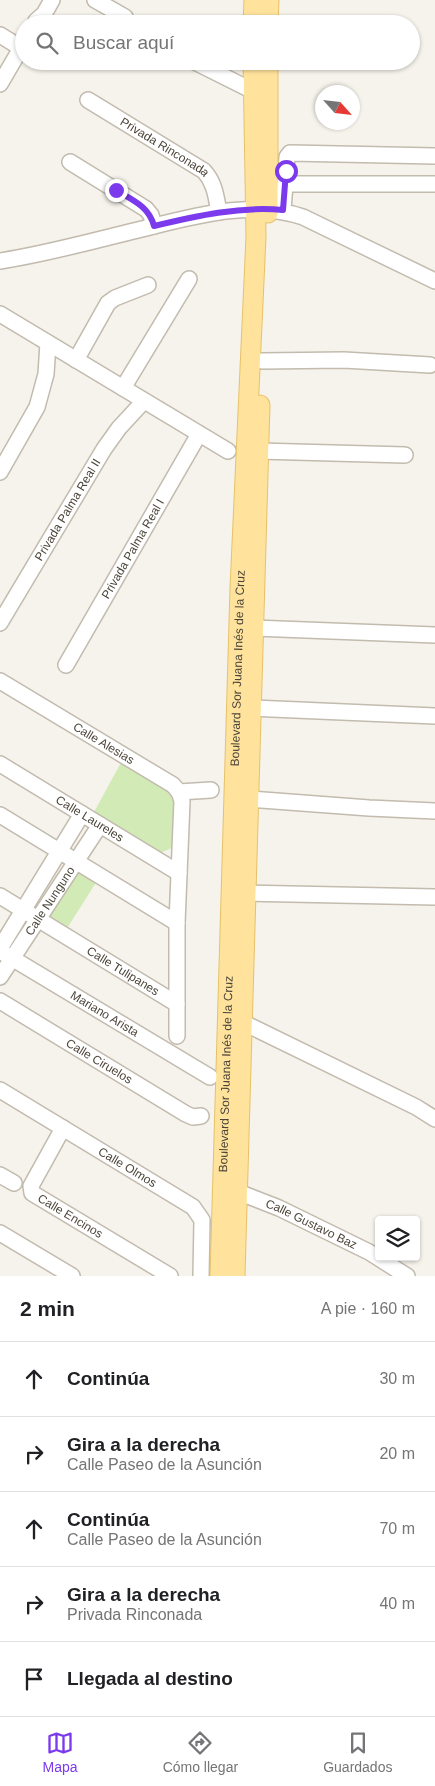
<!DOCTYPE html>
<html lang="es">
<meta charset="utf-8">
<style>
:root{--surface:#fff;--page:#f6f6f6;--text:#202124;--muted:#757577;--line:#e0e0e0;--accent:#7c3aed}
body{margin:0;font-family:Helvetica,sans-serif;background:var(--page);color:var(--text)}
.controls{position:absolute;right:15px;bottom:15px;display:grid;overflow:hidden;border-radius:5px;box-shadow:0 1px 4px #0004}
.controls button{width:45px;height:45px;display:grid;place-items:center;padding:0;border:0;border-bottom:1px solid var(--line);background:var(--surface);color:var(--text);font:25px sans-serif}
.compass{position:absolute;left:315px;top:85px;width:45px;height:45px;border-radius:50%;background:var(--surface);box-shadow:0 1px 4px #0004;rotate:117deg}
.stop{position:absolute;width:15px;height:15px;margin:-11px;border:4px solid #7c3aed;border-radius:50%;background:#fff}
.stop.end{background:#7c3aed;border-color:#fff;box-shadow:0 1px 5px #0008}
.list{margin:0;padding:0;list-style:none}
h2{display:flex;justify-content:space-between;align-items:center;height:65px;margin:0;padding:0 20px;font-size:21px}
h2 small{font-size:16px;font-weight:400;color:var(--muted)}
.list li{display:grid;grid-template-columns:32px 1fr auto;gap:15px;align-items:center;box-sizing:border-box;height:75px;padding:0 20px;border-top:1px solid var(--line)}
.list b{display:block;font-size:19px;white-space:nowrap}
.list p{margin:0;font-size:16px;white-space:nowrap;color:var(--muted)}
.list em{font-size:16px;font-style:normal;color:var(--muted)}
.icon{flex:none;width:28px;height:28px;fill:none;stroke:currentColor;stroke-width:2;stroke-linecap:round;stroke-linejoin:round}
.map{position:relative;flex:none;width:435px;height:1276px;overflow:hidden}
.search{position:absolute;background:var(--surface);box-shadow:0 1px 4px #0004;left:15px;right:15px;top:15px;height:55px;display:flex;align-items:center;gap:12px;box-sizing:border-box;padding:0 18px;border-radius:28px;color:var(--muted);font-size:19px}
.sheet{height:440px;background:var(--surface)}
nav{display:flex;justify-content:space-around;align-items:center;box-sizing:border-box;height:70px;border-top:1px solid var(--line);background:var(--surface);font-size:14px;color:var(--muted)}
nav a{display:grid;justify-items:center;gap:2px}
nav .on{color:var(--accent)}
.map>svg:first-child{display:block}
.green{fill:#d2eab5}
.lines{fill:none;stroke-linecap:round;stroke-linejoin:round}
.minor-casing{stroke:#c2bbae;stroke-width:18}
.major-casing{stroke:#e6c16a;stroke-width:21}
.minor{stroke:#fff;stroke-width:15}
.major{stroke:#ffe39c;stroke-width:19}
.route{stroke:#7c3aed;stroke-width:6}
.labels{text-anchor:middle;stroke-width:4.5;stroke-linejoin:round;paint-order:stroke}
.street-label{font-size:12px;fill:#4b4439;stroke:#fff}
</style>
<div class="map">
<svg width="435" height="1276" viewBox="0 0 435 1276">
<rect width="100%" height="100%" fill="#f6f3ec"/>
<g class="green">
<path d="M123 759 176 791 174 847 158 854 93 814Z"/>
<path d="M75 867 97 881 64 933 41 919Z"/>
</g>
<g class="lines">
<defs>
<g id="minor">
<path d="M95 0 125 17"/>
<path d="M36 21 44 14 52 0"/>
<path d="M0 35 21 48"/>
<path d="M193 61 253 91"/>
<path d="M0 84 24 43"/>
<path id="s1" d="M88 100 204 171C215 183 216 197 219 212"/>
<path d="M70 162 146 209 151 215 154 226"/>
<path d="M285 184H435"/>
<path d="M283 210 287 157 290 153 435 156"/>
<path d="M0 261C46 254 92 241 138 230 191 217 250 199 303 217L435 281"/>
<path d="M0 314 228 451"/>
<path d="M76 360 108 303 115 298 148 285"/>
<path d="M262 361 344 360 430 365"/>
<path d="M123 388 189 279"/>
<path d="M259 451 405 455"/>
<path d="M0 472 37 407 46 374 48 343"/>
<path id="s2" d="M0 623 104 449 119 428 144 401"/>
<path d="M253 628 435 635"/>
<path id="s3" d="M66 665 199 434"/>
<path id="s4" d="M0 681 173 785 179 792 211 790"/>
<path d="M251 708 435 716"/>
<path id="s5" d="M0 764 179 873"/>
<path d="M249 799 369 808 435 811"/>
<path d="M0 815 177 923"/>
<path d="M245 893 435 897"/>
<path id="s6" d="M0 896 177 1004"/>
<path d="M0 948 82 814"/>
<path id="s7" d="M0 951 210 1077"/>
<path id="s8" d="M0 977 100 825"/>
<path id="s9" d="M0 1001 186 1114 193 1117 201 1116"/>
<path d="M242 1022 416 1107 435 1119"/>
<path d="M177 1036V923L182 801 179 792"/>
<path id="s10" d="M0 1090 193 1207 202 1220 201 1276"/>
<path id="s11" d="M63 1128 31 1186 32 1193 170 1276"/>
<path d="M0 1175 14 1183"/>
<path id="s12" d="M238 1192 279 1208 369 1252 407 1276"/>
<path d="M0 1233 72 1276"/>
</g>
<g id="major">
<path d="M253 24 254 0"/>
<path d="M268 24 269 0"/>
<path d="M268 213V61"/>
<path id="s13" d="M220 1276 240 588 256 237 253 61"/>
<path d="M235 1276 260 405"/>
</g>
</defs>
<use href="#minor" class="minor-casing"/>
<use href="#major" class="major-casing"/>
<use href="#minor" class="minor"/>
<use href="#major" class="major"/>
</g>
<g class="lines">
<path class="route" d="M116 190C132 200 149 206 154 226 196 216 240 206 283 210L286 171"/>
</g>
<g class="labels">
<g class="street-label">
<text dy="4" stroke="none"><textPath href="#s1" startOffset="90">Privada Rinconada</textPath></text>
<text dy="4" stroke="none"><textPath href="#s2" startOffset="132">Privada Palma Real II</textPath></text>
<text dy="4" stroke="none"><textPath href="#s3" startOffset="134">Privada Palma Real I</textPath></text>
<text dy="4" stroke="none"><textPath href="#s13" startOffset="608">Boulevard Sor Juana Inés de la Cruz</textPath></text>
<text dy="4" stroke="none"><textPath href="#s4" startOffset="121">Calle Alesias</textPath></text>
<text dy="4" stroke="none"><textPath href="#s5" startOffset="105">Calle Laureles</textPath></text>
<text dy="4" stroke="none"><textPath href="#s8" startOffset="91">Calle Nunguno</textPath></text>
<text dy="4" stroke="none"><textPath href="#s6" startOffset="144">Calle Tulipanes</textPath></text>
<text dy="4" stroke="none"><textPath href="#s7" startOffset="122">Mariano Arista</textPath></text>
<text dy="4" stroke="none"><textPath href="#s9" startOffset="116">Calle Ciruelos</textPath></text>
<text dy="4" stroke="none"><textPath href="#s13" startOffset="202">Boulevard Sor Juana Inés de la Cruz</textPath></text>
<text dy="4" stroke="none"><textPath href="#s10" startOffset="149">Calle Olmos</textPath></text>
<text dy="4" stroke="none"><textPath href="#s11" startOffset="118">Calle Encinos</textPath></text>
<text dy="4" stroke="none"><textPath href="#s12" startOffset="80">Calle Gustavo Baz</textPath></text>
</g>
</g>
</svg>
<div class="controls">
<button><svg class="icon" aria-label="layers" viewBox="0 0 24 24"><path d="M12 4l9 5-9 5-9-5zM3 14l9 5 9-5"/></svg></button>
</div>
<svg class="compass" viewBox="-18 -18 36 36"><path d="M0-13l5 13h-10z" fill="#e53935"/><path d="M0 13l5-13h-10z" fill="#757577"/></svg>
<div class="stop" style="left:286px;top:171px"></div>
<div class="stop end" style="left:116px;top:190px"></div>
<div class="search"><svg class="icon" aria-label="search" viewBox="0 0 24 24"><circle cx="10" cy="10" r="6"/><path d="M15 15l6 6"/></svg>Buscar aquí</div>
</div>
<section class="sheet">
<h2>2 min<small>A pie · 160 m</small></h2>
<ul class="list">
<li><svg class="icon" aria-label="ahead" viewBox="0 0 24 24"><path d="M12 20V5M6 11l6-6 6 6"/></svg><div><b>Continúa</b></div><em>30 m</em></li>
<li><svg class="icon" aria-label="right" viewBox="0 0 24 24"><path d="M7 20v-9h11M14 6l5 5-5 5"/></svg><div><b>Gira a la derecha</b><p>Calle Paseo de la Asunción</p></div><em>20 m</em></li>
<li><svg class="icon" aria-label="ahead" viewBox="0 0 24 24"><path d="M12 20V5M6 11l6-6 6 6"/></svg><div><b>Continúa</b><p>Calle Paseo de la Asunción</p></div><em>70 m</em></li>
<li><svg class="icon" aria-label="right" viewBox="0 0 24 24"><path d="M7 20v-9h11M14 6l5 5-5 5"/></svg><div><b>Gira a la derecha</b><p>Privada Rinconada</p></div><em>40 m</em></li>
<li><svg class="icon" aria-label="arrive" viewBox="0 0 24 24"><path d="M6 21V4h12l-3 4 3 4H6"/></svg><div><b>Llegada al destino</b></div></li>
</ul>
</section>
<nav>
<a class="on"><svg class="icon" aria-label="map" viewBox="0 0 24 24"><path d="M3 6l6-2 6 2 6-2v14l-6 2-6-2-6 2zM9 4v14M15 6v14"/></svg>Mapa</a>
<a><svg class="icon" aria-label="directions" viewBox="0 0 24 24"><path d="M12 3l9 9-9 9-9-9zM9 14v-3h6M13 9l2 2-2 2"/></svg>Cómo llegar</a>
<a><svg class="icon" aria-label="saved" viewBox="0 0 24 24"><path d="M7 4h10v16l-5-4-5 4z"/></svg>Guardados</a>
</nav>
